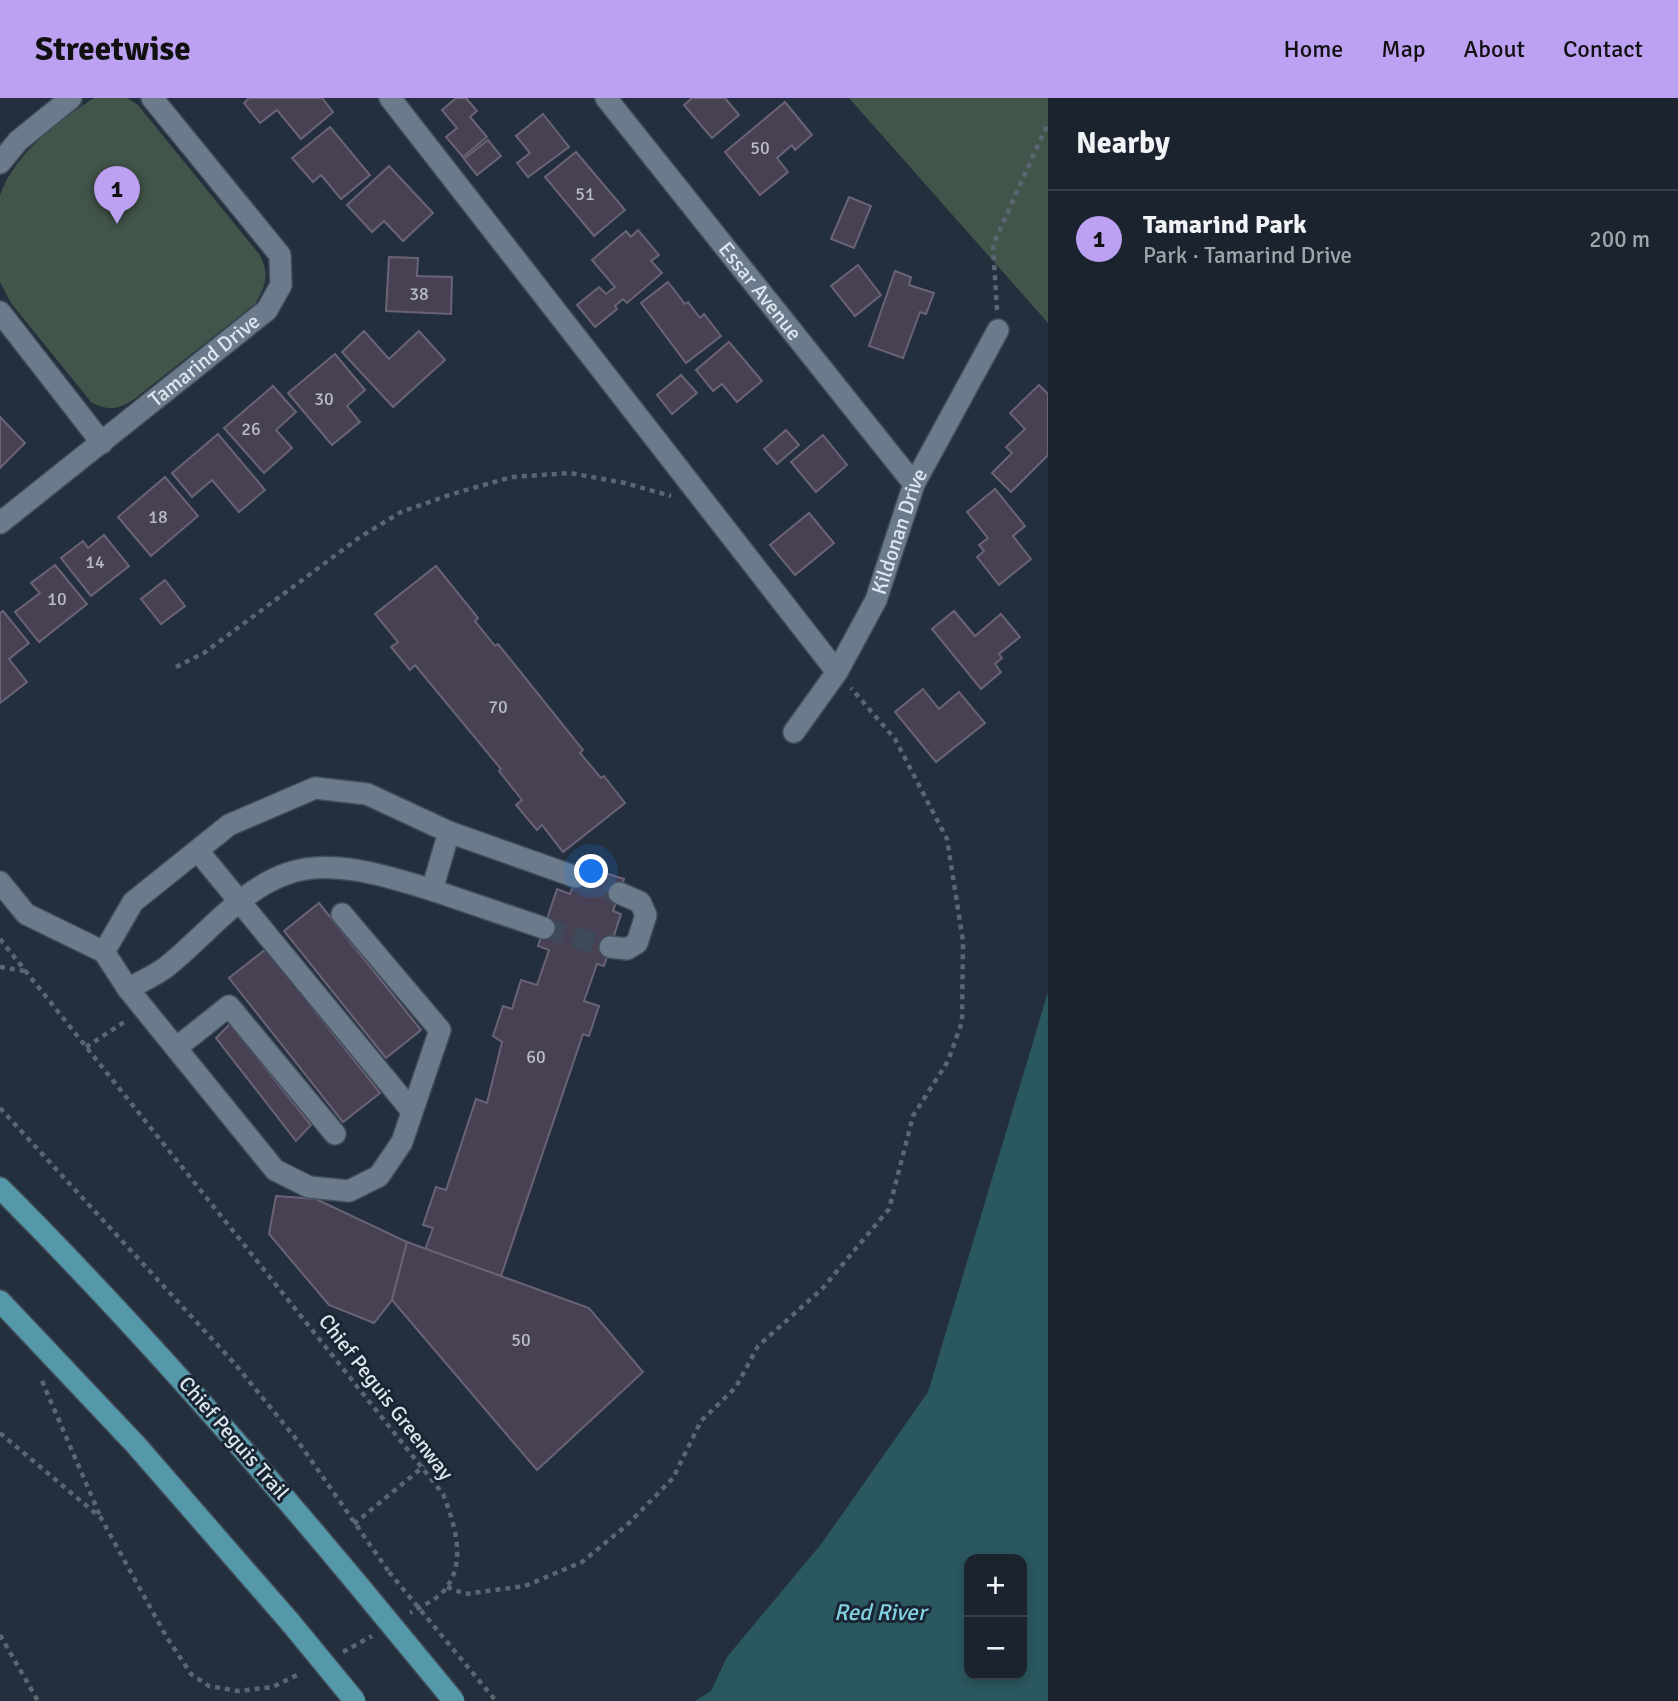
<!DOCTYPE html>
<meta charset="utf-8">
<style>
:root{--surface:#1a232e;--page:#272f3a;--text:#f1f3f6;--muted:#9fa4aa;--line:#38404a;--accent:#bca0f2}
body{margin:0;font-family:Signika,sans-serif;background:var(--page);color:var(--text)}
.controls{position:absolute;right:21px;bottom:21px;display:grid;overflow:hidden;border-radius:14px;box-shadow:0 4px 10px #0003}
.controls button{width:63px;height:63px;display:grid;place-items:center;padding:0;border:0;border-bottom:2px solid var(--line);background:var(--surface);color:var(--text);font:35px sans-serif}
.you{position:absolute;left:592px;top:774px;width:24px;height:24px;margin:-18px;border:5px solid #fff;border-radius:50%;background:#1a73e8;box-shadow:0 0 0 10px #1a73e833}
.badge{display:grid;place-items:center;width:46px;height:46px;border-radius:50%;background:var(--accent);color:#111;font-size:23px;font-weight:700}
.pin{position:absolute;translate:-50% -58px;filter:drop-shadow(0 2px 4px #0008)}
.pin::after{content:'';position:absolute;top:37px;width:24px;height:21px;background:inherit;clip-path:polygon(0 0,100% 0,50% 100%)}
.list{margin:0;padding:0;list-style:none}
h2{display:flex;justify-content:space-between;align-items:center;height:91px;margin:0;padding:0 28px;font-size:30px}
h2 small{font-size:23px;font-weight:400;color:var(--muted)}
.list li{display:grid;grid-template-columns:46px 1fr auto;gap:21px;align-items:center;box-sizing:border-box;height:98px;padding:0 28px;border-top:2px solid var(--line)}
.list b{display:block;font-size:26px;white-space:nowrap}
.list p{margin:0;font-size:23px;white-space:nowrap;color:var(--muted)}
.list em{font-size:23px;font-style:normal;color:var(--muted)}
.map{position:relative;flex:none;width:1048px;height:1603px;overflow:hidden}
header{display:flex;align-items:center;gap:42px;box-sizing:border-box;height:98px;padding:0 35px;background:var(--accent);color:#111}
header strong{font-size:33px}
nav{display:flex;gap:38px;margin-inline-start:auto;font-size:24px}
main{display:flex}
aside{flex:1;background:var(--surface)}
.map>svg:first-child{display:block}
.green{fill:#42554a}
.water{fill:#2b575f;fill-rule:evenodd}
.building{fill:#474153;stroke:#6a6376;stroke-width:2}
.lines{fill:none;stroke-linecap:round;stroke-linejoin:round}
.minor-tunnel{stroke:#3f4a58;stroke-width:21;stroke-dasharray:21 10;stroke-linecap:butt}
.minor-casing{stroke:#424d59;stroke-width:24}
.major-casing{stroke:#424d59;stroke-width:24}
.path{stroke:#5b6673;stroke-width:4.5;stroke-dasharray:5 5;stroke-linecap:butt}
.minor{stroke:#6c7b8b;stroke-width:21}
.major{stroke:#5498aa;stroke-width:21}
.major-bridge-casing{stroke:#424d59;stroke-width:24;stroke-linecap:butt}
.path-bridge{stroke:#5b6673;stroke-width:4.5;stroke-dasharray:5 5;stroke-linecap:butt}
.major-bridge{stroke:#5498aa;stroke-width:21}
.labels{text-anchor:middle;stroke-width:6;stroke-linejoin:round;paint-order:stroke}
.number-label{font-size:18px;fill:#b8bcc7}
.street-label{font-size:21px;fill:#dde5ee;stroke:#192533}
.water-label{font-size:23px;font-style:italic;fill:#83d2e1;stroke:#192533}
</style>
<header>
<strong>Streetwise</strong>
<nav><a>Home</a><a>Map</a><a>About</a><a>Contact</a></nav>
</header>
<main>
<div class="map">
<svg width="1048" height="1603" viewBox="0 0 1048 1603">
<rect width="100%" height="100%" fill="#232f3d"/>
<g class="green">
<path d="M94 0H127L138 7 259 156C270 175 266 188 255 206L133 302C117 312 108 313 91 304L11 205 0 184V97C14 56 59 22 94 0Z"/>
<path d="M849 0H1048V225Z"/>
</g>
<path class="water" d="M1048 894V1603H695L711 1593 727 1559 822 1445 928 1294ZM969 1461H1022V1577H969Z"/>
<g class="building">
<path d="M249 0H322L333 14 301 41 277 12 260 25 244 5Z"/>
<path d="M456 0H466L477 13 470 19 487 39 463 59 446 39 457 30 442 12Z"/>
<path d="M692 0H725L739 17 712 40 684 7Z"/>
<path d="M785 4 812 37 795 52 792 47 777 60 788 74 760 97 725 54Z"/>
<path d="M543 16 569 49 528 79 517 65 530 55 516 38Z"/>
<path d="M330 29 370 77 341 101 321 77 313 84 292 60Z"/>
<path d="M488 42 501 58 477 77 464 61Z"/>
<path d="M576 54 625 112 594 138 545 79Z"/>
<path d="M389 68 433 115 403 143 384 123 372 134 347 107Z"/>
<path d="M849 99 871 108 854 150 831 141Z"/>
<path d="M638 132 659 157 651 163 662 175 627 205 623 201 615 208 617 211 595 229 577 207 599 189 606 196 615 189 592 162 626 133 631 139Z"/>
<path d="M389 159 418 160 417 178 452 179 451 216 386 213Z"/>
<path d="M858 167 881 197 855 218 831 188Z"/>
<path d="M895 173 911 179 909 187 934 195 926 216 920 214 903 260 869 248Z"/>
<path d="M668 184 685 206 688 204 700 220 704 216 721 238 686 265 641 205Z"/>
<path d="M364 233 389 261 419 233 445 262 393 309 342 254Z"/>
<path d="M729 244 762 283 737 304 722 286 713 293 696 272Z"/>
<path d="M335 256 365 292 347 308 360 324 332 347 288 295Z"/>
<path d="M681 277 697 295 672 316 657 297Z"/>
<path d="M1039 287 1048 296V357L1011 394 992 375 1012 355 1006 349 1025 331 1010 315Z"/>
<path d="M273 288 296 314 276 332 292 350 264 375 224 330Z"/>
<path d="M0 319 25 345 0 370Z"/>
<path d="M786 332 799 347 777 366 764 351Z"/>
<path d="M218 336 265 392 239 414 212 382 192 399 172 375Z"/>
<path d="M823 337 847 367 816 394 791 364Z"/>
<path d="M165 379 198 418 151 458 118 419Z"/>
<path d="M995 391 1025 428 1013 438 1031 461 999 487 977 459 984 453 979 447 988 440 967 414Z"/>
<path d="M809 415 834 445 795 477 770 447Z"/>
<path d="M104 437 129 468 91 498 61 460 83 443 88 450Z"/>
<path d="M55 467 87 506 39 544 15 514 40 495 31 485Z"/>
<path d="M436 468 478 520 475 523 495 548 498 546 583 652 580 655 601 680 604 678 625 705 563 754 542 727 537 732 516 707 522 702 499 673 501 671 415 567 410 572 391 549 398 544 375 516Z"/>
<path d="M165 482 185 508 161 526 141 501Z"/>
<path d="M3 513 29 545 9 561 27 584 0 605V515Z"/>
<path d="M954 513 975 538 1001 516 1020 539 999 556 1002 560 995 566 1001 574 981 591 932 531Z"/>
<path d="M923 591 939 611 959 594 985 625 936 664 895 614Z"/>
<path d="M598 762 602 763 599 773 624 781 613 813 621 816 604 868 597 866 584 903 599 908 589 938 583 936 501 1178 425 1152 433 1130 423 1127 436 1089 446 1092 476 1001 487 1005 502 944 493 938 503 908 512 911 521 882 537 887 549 852 538 848 557 791 570 796 580 766 595 770Z"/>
<path d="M319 805 421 932 386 960 284 833Z"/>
<path d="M266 851 380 995 343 1024 229 880Z"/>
<path d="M230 926 311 1027 296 1043 216 940Z"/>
<path d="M276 1098 316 1101 407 1144 392 1202 374 1225 329 1207 269 1136Z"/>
<path d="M407 1144 589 1210 643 1274 537 1372 392 1202Z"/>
</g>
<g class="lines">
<g class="minor-tunnel">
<path d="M576 779 619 795"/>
<path d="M544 830 610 849"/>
</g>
<defs>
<g id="minor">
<path d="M390 0 837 574"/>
<path id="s1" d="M606 0 914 386"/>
<path d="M0 65 18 43 71 0"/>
<path d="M0 214 102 345"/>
<path id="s2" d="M0 425 267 212 281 187 280 157 152 0"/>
<path id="s3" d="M794 634 837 574 876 502 914 386 998 232"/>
<path d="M315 690 367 696 449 734 432 792C389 779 333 760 289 775 240 791 205 839 165 870 154 878 140 884 128 891L104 854 133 804 229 727Z"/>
<path d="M449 734 576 779"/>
<path d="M198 753 412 1013"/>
<path d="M0 784 26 816 104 854"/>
<path d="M432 792 544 830"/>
<path d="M610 849 627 851 637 845 646 817 640 804 619 795"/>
<path d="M128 891 275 1072 309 1089 349 1093 379 1078 402 1044 440 932 342 816"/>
<path d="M176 950 229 908 335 1036"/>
</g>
<g id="major">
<path d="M0 1090C127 1217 245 1351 360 1489"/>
<path d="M0 1203 136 1347 290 1524"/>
</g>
</defs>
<use href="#minor" class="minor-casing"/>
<use href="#major" class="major-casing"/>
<g class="path">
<path d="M997 212 993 147 1048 25"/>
<path d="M176 569 204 555 360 439 401 414 452 396 512 379 570 375 625 385 671 398"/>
<path d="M0 841 443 1396C454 1424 467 1463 446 1490 439 1501 421 1508 410 1515"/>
<path d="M0 869 25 873"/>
<path d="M86 949 126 923"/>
<path d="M0 1010 235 1266 297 1342 389 1474"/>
<path d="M42 1283 101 1420"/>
<path d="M0 1335 101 1420 166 1538 191 1576 209 1588 238 1593 273 1589 301 1575"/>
<path d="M354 1426 424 1368"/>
<path d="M447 1489 465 1496 525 1488 582 1464 627 1427 673 1380 701 1323 736 1289 758 1248 822 1191 889 1111 913 1018 948 963 962 924 963 843 947 741 895 641 851 590"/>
<path d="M0 1537 38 1603"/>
<path d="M343 1554 372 1538"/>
</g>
<use href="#minor" class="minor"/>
<use href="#major" class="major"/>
<defs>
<g id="major-bridge">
<path d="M360 1489 454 1603"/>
<path d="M290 1524 355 1603"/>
</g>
</defs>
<use href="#major-bridge" class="major-bridge-casing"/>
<path class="path-bridge" d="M389 1474 496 1603"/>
<use href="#major-bridge" class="major-bridge"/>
</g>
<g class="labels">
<g class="number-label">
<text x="760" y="56">50</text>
<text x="585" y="102">51</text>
<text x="419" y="202">38</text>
<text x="324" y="307">30</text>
<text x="251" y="337">26</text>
<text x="158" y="425">18</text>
<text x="95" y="470">14</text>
<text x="57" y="507">10</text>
<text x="498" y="615">70</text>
<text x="536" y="965">60</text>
<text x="521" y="1248">50</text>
</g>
<g class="street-label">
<text dy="7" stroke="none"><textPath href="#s1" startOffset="247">Essar Avenue</textPath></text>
<text dy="7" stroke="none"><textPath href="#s2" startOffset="261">Tamarind Drive</textPath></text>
<text dy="7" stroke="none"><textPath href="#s3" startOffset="228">Kildonan Drive</textPath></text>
<text transform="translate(386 1299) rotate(52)" y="7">Chief Peguis Greenway</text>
<text transform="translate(234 1340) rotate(49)" y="7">Chief Peguis Trail</text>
</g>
<g class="water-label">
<text x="880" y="1522">Red River</text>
</g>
</g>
</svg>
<div class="controls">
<button>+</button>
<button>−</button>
</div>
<div class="you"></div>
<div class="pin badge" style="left:117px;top:126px">1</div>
</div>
<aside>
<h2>Nearby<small></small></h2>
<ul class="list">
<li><span class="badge">1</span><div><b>Tamarind Park</b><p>Park · Tamarind Drive</p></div><em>200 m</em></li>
</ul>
</aside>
</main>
